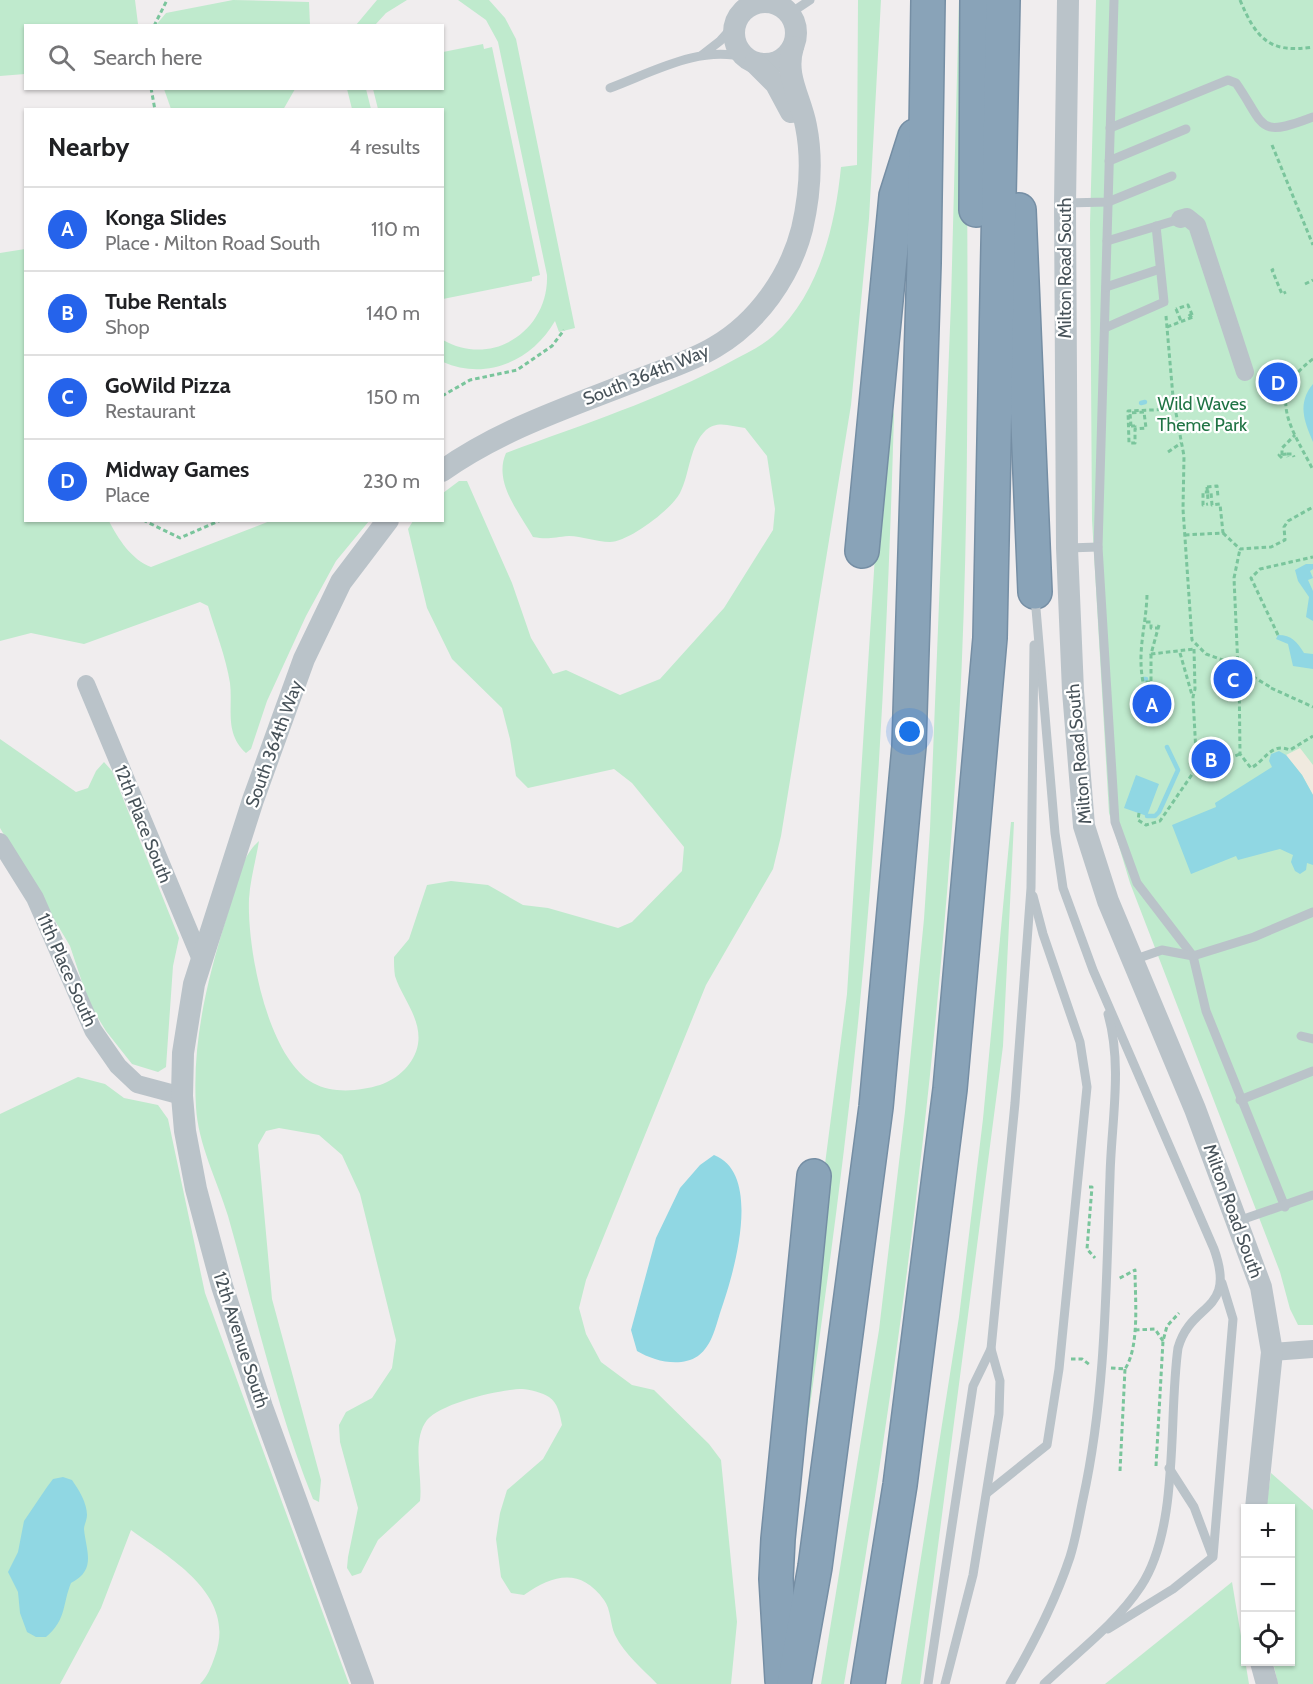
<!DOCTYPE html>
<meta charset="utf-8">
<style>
:root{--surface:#fff;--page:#f6f6f6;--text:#202124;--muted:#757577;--line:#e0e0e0;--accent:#2563eb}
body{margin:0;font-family:Cabin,sans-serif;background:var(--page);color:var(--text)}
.controls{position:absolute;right:18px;bottom:18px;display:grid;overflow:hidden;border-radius:0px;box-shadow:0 2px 4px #0004}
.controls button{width:54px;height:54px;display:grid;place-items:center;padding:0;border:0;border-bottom:2px solid var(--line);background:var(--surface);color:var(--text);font:30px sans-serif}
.you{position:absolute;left:910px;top:732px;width:21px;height:21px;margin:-15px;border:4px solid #fff;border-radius:50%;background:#1a73e8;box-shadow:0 0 0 9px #1a73e833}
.badge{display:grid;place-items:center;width:39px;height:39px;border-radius:50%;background:var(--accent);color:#fff;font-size:20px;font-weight:700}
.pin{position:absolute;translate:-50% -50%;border:3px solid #fff;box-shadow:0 2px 6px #0006}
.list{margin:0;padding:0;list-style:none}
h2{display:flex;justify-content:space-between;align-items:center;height:78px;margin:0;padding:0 24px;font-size:26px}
h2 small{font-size:20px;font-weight:400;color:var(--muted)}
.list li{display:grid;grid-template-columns:39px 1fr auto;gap:18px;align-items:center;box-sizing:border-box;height:84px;padding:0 24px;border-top:2px solid var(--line)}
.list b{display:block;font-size:22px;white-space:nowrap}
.list p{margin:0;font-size:20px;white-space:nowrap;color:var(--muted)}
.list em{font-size:20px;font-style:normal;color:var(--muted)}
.icon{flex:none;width:33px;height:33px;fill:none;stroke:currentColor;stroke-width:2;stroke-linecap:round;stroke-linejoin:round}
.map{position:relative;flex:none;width:1313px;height:1684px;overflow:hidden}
.search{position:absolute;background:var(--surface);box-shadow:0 2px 4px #0004;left:24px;top:24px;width:420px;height:66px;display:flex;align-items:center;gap:15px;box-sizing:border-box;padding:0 21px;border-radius:0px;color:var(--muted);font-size:22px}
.panel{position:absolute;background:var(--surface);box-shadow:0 2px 4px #0004;left:24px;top:108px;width:420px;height:414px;border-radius:0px}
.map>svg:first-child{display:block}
.green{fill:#bfeacd}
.sand{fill:#f0eadf}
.water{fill:#90d7e3}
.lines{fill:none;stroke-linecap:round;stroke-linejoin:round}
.stream{stroke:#90d7e3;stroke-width:4.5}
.motorway-casing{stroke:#758ea4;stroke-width:36}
.path{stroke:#7ac59c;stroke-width:3;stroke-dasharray:4.5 3;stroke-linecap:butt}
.service{stroke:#bac3c9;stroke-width:9}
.minor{stroke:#bac3c9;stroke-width:18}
.tertiary{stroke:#bac3c9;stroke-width:22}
.motorway{stroke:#89a3b8;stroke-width:33}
.path-bridge{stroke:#7ac59c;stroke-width:3;stroke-dasharray:4.5 3;stroke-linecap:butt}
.labels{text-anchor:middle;stroke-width:4.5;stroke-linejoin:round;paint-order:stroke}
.street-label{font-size:18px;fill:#475259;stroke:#fff}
.park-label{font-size:18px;fill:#1f7344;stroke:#fff}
</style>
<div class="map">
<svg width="1313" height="1684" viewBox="0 0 1313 1684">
<rect width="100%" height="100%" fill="#f0edee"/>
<g class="green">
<path d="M0 0H135L138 24 26 26 25 74 0 76Z"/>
<path d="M233 0 309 2 310 25H156L166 13Z"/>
<path d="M377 0H407L386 13 375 25H356Z"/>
<path d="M458 0H489L505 18 516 39 575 328 559 332 555 321C532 361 486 381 443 362V340C492 368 549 331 547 275L498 42 486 20Z"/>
<path d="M858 0H881L869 219 851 405 781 836 773 869 706 985 586 1280 579 1308 586 1334 601 1362 632 1385 654 1390 709 1444 721 1460 737 1622 731 1684H657C642 1668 625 1655 615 1635 610 1624 611 1609 604 1600 580 1567 553 1575 524 1595L511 1593 501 1577 496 1539 500 1513 507 1490 543 1459 562 1425C560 1415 558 1403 549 1397 543 1393 529 1389 522 1389 501 1389 441 1403 427 1420 411 1441 423 1476 420 1501L378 1540 361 1573 352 1576 347 1568 348 1557 358 1508 340 1442 339 1425 346 1412 372 1398 392 1368 396 1340 360 1194 342 1155 319 1135 279 1128 266 1131 258 1145 272 1299 321 1480 319 1502 313 1499C276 1407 255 1311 228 1216 217 1180 198 1144 196 1107 192 1042 207 981 226 919 234 894 239 858 259 841 256 860 250 880 249 899 247 948 267 1057 313 1083 333 1094 360 1091 380 1085 398 1079 415 1063 418 1044 422 1019 402 998 395 976 394 970 394 963 394 957L409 939 427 885 451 881 488 885 523 905 548 908 618 928 632 922 682 871 684 847 632 783 614 769 528 788 516 776 510 739 502 708 452 659 427 608 408 529 413 521 442 520 443 493 459 481H467L512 583 531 638 553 674 566 670 620 695 660 679 724 608 773 530 775 509 767 456 745 428C731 426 717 420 706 430 689 446 690 474 680 493 671 510 628 542 610 542 596 542 582 536 569 536 554 537 549 540 533 537 519 512 493 482 506 453 581 425 659 400 730 362 744 354 761 347 773 336 819 294 835 227 841 167L857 165Z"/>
<path d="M959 0H967C966 240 972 482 959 722 940 1045 900 1365 844 1684H821L879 1330 905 1112 924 919 930 829 951 302Z"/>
<path d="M1096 0H1313V1325H1298L1290 1309 1280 1272 1130 883 1109 813 1092 520 1090 224Z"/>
<path d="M483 44 484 49 492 47 540 275 532 277V281L443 299 442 110 378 109 373 89 442 88 443 52Z"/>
<path d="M164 89V88L295 89 283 110 171 109Z"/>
<path d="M347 89H366L371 109H352Z"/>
<path d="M25 249 26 520 109 521C118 539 132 560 151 567L270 521H369L336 561 306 616 267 701 251 749 246 753C224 733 233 708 230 683 226 657 215 630 208 606L200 602 84 644 31 633 0 641V253Z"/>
<path d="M890 398 894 415C888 621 878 828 857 1033 840 1199 816 1365 792 1530L788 1450 847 994 883 430Z"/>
<path d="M0 739 76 792 88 788 96 771 104 762 112 771 179 938 173 966 166 1067 158 1072 132 1064 106 1031 89 1003 70 946 0 828Z"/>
<path d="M1011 822H1014L1003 1046 920 1684H901L959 1317 983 1119Z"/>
<path d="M78 1077 105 1084 124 1098 158 1105 168 1119 205 1293 349 1684H200C208 1676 211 1667 215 1656 237 1596 173 1560 131 1530L101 1608 60 1684H0V1114Z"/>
<path d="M1271 1473 1313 1510V1684H1278L1273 1662H1290V1508H1266Z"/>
<path d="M1232 1582 1249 1684H1105Z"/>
</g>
<path class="sand" d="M1300 748 1313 765V795L1302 775 1286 755Z"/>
<g class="water">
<path d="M1313 384V442C1304 421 1297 403 1313 384Z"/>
<path d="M1306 564H1313V569L1310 571 1313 578 1308 580 1313 591V621L1306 617 1309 597 1298 581 1295 570Z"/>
<path d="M1278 635C1292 635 1297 642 1304 653L1313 654V669L1293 666 1288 644 1276 639Z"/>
<path d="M1279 751 1286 755 1302 775 1313 795V865L1307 863 1306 870 1300 874 1295 871 1291 862 1293 855 1280 849 1238 860 1236 856 1191 874 1172 825 1216 807 1215 803 1272 767 1269 761 1271 754Z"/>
<path d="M1136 775 1159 784 1147 816 1124 808Z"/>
<path d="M714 1155C763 1174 734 1272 722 1307 716 1324 713 1345 698 1356 680 1368 654 1361 637 1351L631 1330 656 1238 680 1188 700 1165Z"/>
<path d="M63 1477 72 1480C79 1490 87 1503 87 1515 87 1520 84 1525 84 1529 86 1551 97 1570 71 1583 62 1605 67 1619 46 1637H36L27 1632 20 1613 18 1592 8 1572 18 1552 24 1521 47 1487 53 1479Z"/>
</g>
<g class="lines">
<g class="stream">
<path d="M1141 403 1145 402"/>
<path d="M1144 679H1146"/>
<path d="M1147 816H1155L1159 812 1178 770 1167 747"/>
</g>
<defs>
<g id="motorway">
<path d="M976 210 977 0"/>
<path d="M1019 210 1035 592"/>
<path d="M862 551 896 196 915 136"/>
<path d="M782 1680 776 1579 778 1539 814 1176"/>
<path d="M794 1684 815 1567 876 1107 909 746 924 263 928 0"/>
<path d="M868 1684 900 1485 950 1089 990 638 1003 0"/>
</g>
</defs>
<use href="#motorway" class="motorway-casing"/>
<g class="path">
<path d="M1240 0C1256 38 1269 54 1313 47"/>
<path d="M154 26 167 0"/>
<path d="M151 88 155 110"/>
<path d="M1272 145 1313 245"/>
<path d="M1274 269 1272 270 1282 294 1286 292"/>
<path d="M1305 284 1313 280"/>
<path d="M1166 316 1173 397 1184 456 1183 509 1192 640 1206 654 1228 662 1272 688"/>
<path d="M1167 327 1193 317 1188 305 1176 309"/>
<path d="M1313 359C1264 395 1292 428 1313 470"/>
<path d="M442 396 470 380 517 370 552 346 564 330"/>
<path d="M1131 426 1130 413 1144 412 1146 428 1135 429V443H1129L1128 411 1176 409"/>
<path d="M1131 426H1135V423"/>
<path d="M1168 452 1181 443"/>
<path d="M1287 454H1293L1294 457"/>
<path d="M1282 455V448L1295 435"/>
<path d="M1282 458 1279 455 1287 454 1288 457"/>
<path d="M1207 487 1217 486 1218 497"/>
<path d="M143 520 180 538 221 520"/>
<path d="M1223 533 1240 549 1271 547 1285 540 1284 527 1288 521 1313 507"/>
<path d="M1185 535 1223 533 1220 504 1212 505 1211 492H1203V505L1208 504"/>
<path d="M1147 595C1146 627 1137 650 1143 682H1153L1155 692H1166L1168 703H1163"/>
<path d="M1146 622H1151V628H1158"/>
<path d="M1159 625 1151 654 1194 649"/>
<path d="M1278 635 1251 578 1260 569 1313 557"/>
<path d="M1194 649 1195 689 1193 697 1197 772"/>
<path d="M1180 653 1192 695"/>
<path d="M1238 668 1234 578 1240 549"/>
<path d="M1239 669 1240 754 1251 768C1266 760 1271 742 1290 750L1313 736"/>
<path d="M1271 688 1313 707"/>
<path d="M1141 704 1140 693H1151L1150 684H1153"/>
<path d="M1139 813 1138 820 1146 825 1160 821 1193 773 1240 754"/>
<path d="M1089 1187H1092L1087 1249 1095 1258"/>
<path d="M1135 1330 1155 1329 1163 1341"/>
<path d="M1071 1359H1082L1090 1365"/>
<path d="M1111 1368 1125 1369C1140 1346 1135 1298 1135 1270L1118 1279"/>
<path d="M1156 1466 1163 1341 1167 1326 1179 1313"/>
<path d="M1120 1471 1125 1369"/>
</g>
<g class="service">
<path d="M1114 0 1098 547 1115 822 1137 883 1193 956 1206 1011 1285 1207"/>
<path d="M789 14 810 0"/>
<path d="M702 55 720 41 737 22"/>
<path d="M610 88C651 73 701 44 746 58"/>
<path d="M1110 128 1228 80 1236 83C1266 126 1256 139 1313 117"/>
<path d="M1109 161 1186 129"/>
<path d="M1066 203 1108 202 1172 176"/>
<path d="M1107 241 1180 219"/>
<path d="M1106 287 1160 269"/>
<path d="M1105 328 1164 302 1156 226"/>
<path d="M1068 548 1098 547"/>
<path d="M1035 597 1055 833 1063 888 1093 970 1214 1249C1237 1313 1191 1301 1178 1348 1168 1418 1180 1527 1141 1586 1116 1624 1076 1653 1044 1684"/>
<path d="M1133 960 1162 950 1193 956 1254 937 1313 912"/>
<path d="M1301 1036 1313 1039"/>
<path d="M1240 1100 1313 1071"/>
<path d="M1238 1221 1313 1195"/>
<path d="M1169 1468 1194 1507 1212 1555"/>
<path d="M987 1493 1047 1445 1059 1369 1087 1087 1080 1042 1043 934 1033 896"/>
<path d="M1108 1629 1173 1589 1213 1557 1233 1319 1222 1283"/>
<path d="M928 1684 973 1386 991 1349 1015 1103 1031 888 1034 645"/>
<path d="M945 1684 973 1575 999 1414 1000 1381 991 1349"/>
<path d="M1010 1684C1034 1643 1055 1602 1070 1557 1076 1538 1079 1518 1083 1499 1106 1394 1106 1285 1110 1177 1111 1124 1123 1067 1108 1014"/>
</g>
<g class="minor">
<path d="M1180 219 1187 217 1197 225 1245 372"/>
<path d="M86 684 202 962"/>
<path d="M0 842 35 898 93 1030 118 1066 137 1084 182 1096"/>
<path d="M1272 1352 1313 1349"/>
</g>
<g class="tertiary">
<path d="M1068 0 1065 204 1067 548 1073 691 1084 826 1108 901 1195 1109 1261 1287 1272 1352 1256 1508"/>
<circle cx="765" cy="33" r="31"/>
<path d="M755 63 776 84 791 112"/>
<path d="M442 471C503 428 572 406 640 379 665 369 692 361 715 347 758 322 790 276 802 229 810 194 813 161 806 126 801 98 784 76 793 47"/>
<path d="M1261 1662 1267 1684"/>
<path d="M363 1684 262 1407 222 1286 196 1189 185 1131 182 1096 183 1053 194 984 253 800 304 659 341 582 388 520"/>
</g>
<use href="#motorway" class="motorway"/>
<g class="path-bridge">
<path d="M1176 309 1181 321"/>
<path d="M1189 314 1192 318"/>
<path d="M1207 487 1208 500"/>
<path d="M1151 654V692"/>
</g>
</g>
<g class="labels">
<g class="street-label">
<text transform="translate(1065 268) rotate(-90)" y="6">Milton Road South</text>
<text transform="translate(646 375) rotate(-22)" y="6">South 364th Way</text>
<text transform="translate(274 744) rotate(-70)" y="6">South 364th Way</text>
<text transform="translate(1079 754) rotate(-95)" y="6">Milton Road South</text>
<text transform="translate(143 824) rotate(68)" y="6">12th Place South</text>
<text transform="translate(67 970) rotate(66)" y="6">11th Place South</text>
<text transform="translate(1233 1211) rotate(70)" y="6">Milton Road South</text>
<text transform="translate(241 1340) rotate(72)" y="6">12th Avenue South</text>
</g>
<g class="park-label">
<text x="1202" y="410">Wild Waves<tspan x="1202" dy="21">Theme Park</tspan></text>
</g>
</g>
</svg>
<div class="controls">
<button>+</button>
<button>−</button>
<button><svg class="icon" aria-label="locate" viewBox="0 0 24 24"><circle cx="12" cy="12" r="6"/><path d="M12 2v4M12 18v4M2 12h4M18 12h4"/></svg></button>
</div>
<div class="you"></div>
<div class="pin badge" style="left:1152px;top:704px">A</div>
<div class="pin badge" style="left:1211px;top:759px">B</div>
<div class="pin badge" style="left:1233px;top:679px">C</div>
<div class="pin badge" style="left:1278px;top:382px">D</div>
<div class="search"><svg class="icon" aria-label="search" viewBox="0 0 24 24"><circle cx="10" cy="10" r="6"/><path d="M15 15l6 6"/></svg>Search here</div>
<section class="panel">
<h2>Nearby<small>4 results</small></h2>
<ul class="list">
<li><span class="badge">A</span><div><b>Konga Slides</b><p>Place · Milton Road South</p></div><em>110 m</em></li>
<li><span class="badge">B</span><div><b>Tube Rentals</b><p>Shop</p></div><em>140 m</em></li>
<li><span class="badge">C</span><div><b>GoWild Pizza</b><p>Restaurant</p></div><em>150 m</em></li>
<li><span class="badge">D</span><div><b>Midway Games</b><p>Place</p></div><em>230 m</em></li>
</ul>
</section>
</div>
